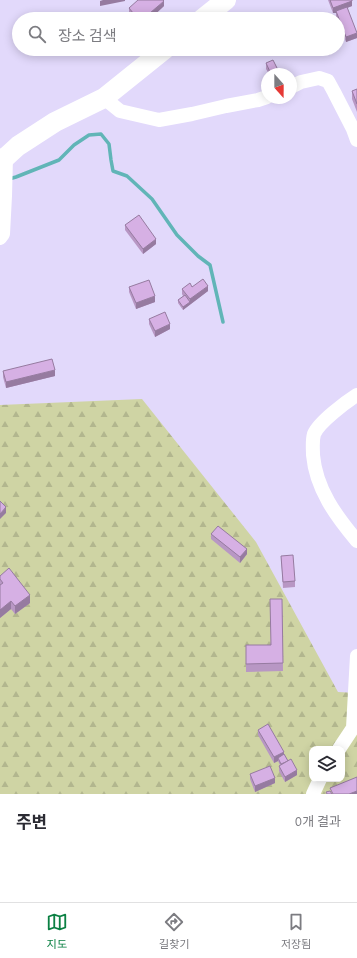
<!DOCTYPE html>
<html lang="ko">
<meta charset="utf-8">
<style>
:root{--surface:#fff;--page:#f2f2f3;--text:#2b2b33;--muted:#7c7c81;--line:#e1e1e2;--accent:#0b8043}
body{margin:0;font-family:Ubuntu,"Noto Sans KR",sans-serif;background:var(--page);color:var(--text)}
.controls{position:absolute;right:12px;bottom:12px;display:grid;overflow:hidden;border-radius:8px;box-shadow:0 2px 10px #0003}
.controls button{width:36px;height:36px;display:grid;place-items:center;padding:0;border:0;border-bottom:1px solid var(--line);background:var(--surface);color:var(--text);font:20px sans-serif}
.compass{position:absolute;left:261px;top:68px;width:36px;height:36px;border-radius:50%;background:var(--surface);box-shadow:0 2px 10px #0003;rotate:159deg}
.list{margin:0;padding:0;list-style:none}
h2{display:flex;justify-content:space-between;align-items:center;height:52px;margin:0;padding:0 16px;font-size:17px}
h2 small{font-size:13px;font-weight:400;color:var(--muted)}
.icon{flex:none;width:22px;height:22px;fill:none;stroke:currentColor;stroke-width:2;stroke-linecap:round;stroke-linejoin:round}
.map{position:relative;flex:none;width:357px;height:794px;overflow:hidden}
.search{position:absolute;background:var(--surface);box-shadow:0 2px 10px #0003;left:12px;right:12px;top:12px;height:44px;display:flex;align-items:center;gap:10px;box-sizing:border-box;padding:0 14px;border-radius:22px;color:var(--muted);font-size:15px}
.sheet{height:108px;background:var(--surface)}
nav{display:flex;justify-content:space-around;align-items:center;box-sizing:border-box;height:56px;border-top:1px solid var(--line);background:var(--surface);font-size:11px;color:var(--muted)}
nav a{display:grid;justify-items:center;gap:2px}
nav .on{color:var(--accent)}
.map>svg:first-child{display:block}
.forest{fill:url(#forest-firs);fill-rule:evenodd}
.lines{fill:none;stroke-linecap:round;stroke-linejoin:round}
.stream{stroke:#61b5b7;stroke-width:3.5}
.street{stroke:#fff;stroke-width:14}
.secondary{stroke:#fff;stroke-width:20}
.wall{fill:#b897c4}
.shaded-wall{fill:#967ba0}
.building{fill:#d6b0e4;stroke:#967ba0}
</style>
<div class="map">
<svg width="357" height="794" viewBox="0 0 357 794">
<defs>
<pattern id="forest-firs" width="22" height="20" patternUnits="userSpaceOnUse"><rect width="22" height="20" fill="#cfd4a4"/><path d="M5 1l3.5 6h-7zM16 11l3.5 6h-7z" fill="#b2b68e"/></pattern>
</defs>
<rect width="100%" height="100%" fill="#e2d9fb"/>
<path class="forest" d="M142 399 256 542 338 692 357 693V794H0V405ZM312 749H342V779H312Z"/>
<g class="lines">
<path class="stream" d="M9 179 16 177 59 160 74 145 89 135 101 134 109 144 111 160 113 171 127 176 152 199 177 235 198 256 210 265 223 322"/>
<g class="street">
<path d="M291 87 301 82 319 78 328 81 334 92 353 129 357 140"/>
<path d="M104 98 120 111 159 120 192 114 226 106 258 100 267 97"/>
<path d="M0 238 3 234 5 196 6 157"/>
<path d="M357 395C346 402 319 422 314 434 312 441 313 448 313 455 316 489 336 516 357 541"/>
<path d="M339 749 353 728 357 656"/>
<path d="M313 794 320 779"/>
</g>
<g class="secondary">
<path d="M202 19 226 0"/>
<path d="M0 159 6 157 18 146 55 122 104 98 165 49"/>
</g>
</g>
<g class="wall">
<path d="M328 0H352V6L347 8 357 38 346 42 338 23V19H337L336 17V13H333Z"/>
<path d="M164 6 150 19H133L129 14V8Z"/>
<path d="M314 49H331L330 55 314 53Z"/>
<path d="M266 63 280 74H269L266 69Z"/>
<path d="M357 89V112L352 99V91Z"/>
<path d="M125 225 156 244 143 254 125 230Z"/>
<path d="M129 287 155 302 136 309 129 292Z"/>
<path d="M192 287 208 291 183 310 178 303V300L183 296 182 294V289Z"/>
<path d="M149 319 170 329 155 337 149 324Z"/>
<path d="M3 371 55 376 6 388 3 377Z"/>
<path d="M211 534 247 554 240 563 211 539Z"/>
<path d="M281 556 295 581V587L283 588Z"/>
<path d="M0 576 30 603 15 614 11 609 0 618Z"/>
<path d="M282 599 283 671 246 672V645H270Z"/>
<path d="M258 730 284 754 297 775 285 782 279 771V766L280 765 278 761 274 763 258 735Z"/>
<path d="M250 774 275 783 255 792 250 779Z"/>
</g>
<g class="shaded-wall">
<path d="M103 0H125V1L100 6V1Z"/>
<path d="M164 1V6L150 19H143Z"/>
<path d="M352 1V6L336 12V11V13H333V8Z"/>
<path d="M357 33V38L346 42V37Z"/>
<path d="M156 239V244L143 254V249Z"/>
<path d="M208 286V291L183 310V307L190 302V299Z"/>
<path d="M155 296V302L136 309V303Z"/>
<path d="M170 324V329L155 337V331Z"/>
<path d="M55 370V376L6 388V382Z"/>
<path d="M6 507V513L0 519V514Z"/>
<path d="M247 549V554L240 563V557Z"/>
<path d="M30 595V603L15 614V606Z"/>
<path d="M11 601V609L0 618V610Z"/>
<path d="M284 752V757L278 758V761L274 763V757Z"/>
<path d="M297 770V775L285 782V777Z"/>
<path d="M275 778V783L255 792V786Z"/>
<path d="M357 791V794H349Z"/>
</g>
<g class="building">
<path d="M138 0H163L164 1 143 19H138L129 8Z"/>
<path d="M330 0H352V1L333 8Z"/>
<path d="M347 7 357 33 346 37 336 11Z"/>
<path d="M314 49H331L330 52 314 51Z"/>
<path d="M273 60 280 74H271L266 63Z"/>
<path d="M357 89V104L352 91Z"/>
<path d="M139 215 156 239 143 249 125 225Z"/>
<path d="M203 279 208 286 190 299 182 289 190 283 192 287Z"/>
<path d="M149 280 155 296 136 303 129 287Z"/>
<path d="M185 295 190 302 183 307 178 300Z"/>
<path d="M165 312 170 324 155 331 149 319Z"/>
<path d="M52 359 55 370 6 382 3 371Z"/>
<path d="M0 501 6 507 0 514Z"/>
<path d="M218 526 247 549 240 557 211 534Z"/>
<path d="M293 555 295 581 283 582 281 556Z"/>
<path d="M9 568 30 595 15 606 11 601 0 610V585L3 583 0 579V576Z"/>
<path d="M270 599H282L283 663 246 664V645H271Z"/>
<path d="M268 724 284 752 274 757 258 730Z"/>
<path d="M284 754 288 761 281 764 278 758Z"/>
<path d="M291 759 297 770 285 777 279 766Z"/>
<path d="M270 766 275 778 255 786 250 774Z"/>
<path d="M357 777V791L349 794H333L330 788Z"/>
<path d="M330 791 332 794H327L326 792Z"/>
</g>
</svg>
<div class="controls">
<button><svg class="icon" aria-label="layers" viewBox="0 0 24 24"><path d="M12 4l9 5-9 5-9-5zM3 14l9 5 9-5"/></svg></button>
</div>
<svg class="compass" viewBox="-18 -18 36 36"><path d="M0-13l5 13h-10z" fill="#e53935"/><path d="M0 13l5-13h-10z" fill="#7c7c81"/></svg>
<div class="search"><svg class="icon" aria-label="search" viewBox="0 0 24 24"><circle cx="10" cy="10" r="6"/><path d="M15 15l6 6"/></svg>장소 검색</div>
</div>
<section class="sheet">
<h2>주변<small>0개 결과</small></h2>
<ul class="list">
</ul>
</section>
<nav>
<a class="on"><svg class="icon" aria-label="map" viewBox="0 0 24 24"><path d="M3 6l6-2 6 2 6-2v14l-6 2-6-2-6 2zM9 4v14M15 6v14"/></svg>지도</a>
<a><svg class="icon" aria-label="directions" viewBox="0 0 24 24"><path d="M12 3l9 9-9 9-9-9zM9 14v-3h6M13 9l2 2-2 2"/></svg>길찾기</a>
<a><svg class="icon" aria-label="saved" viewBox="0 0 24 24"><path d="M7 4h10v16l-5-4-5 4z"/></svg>저장됨</a>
</nav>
